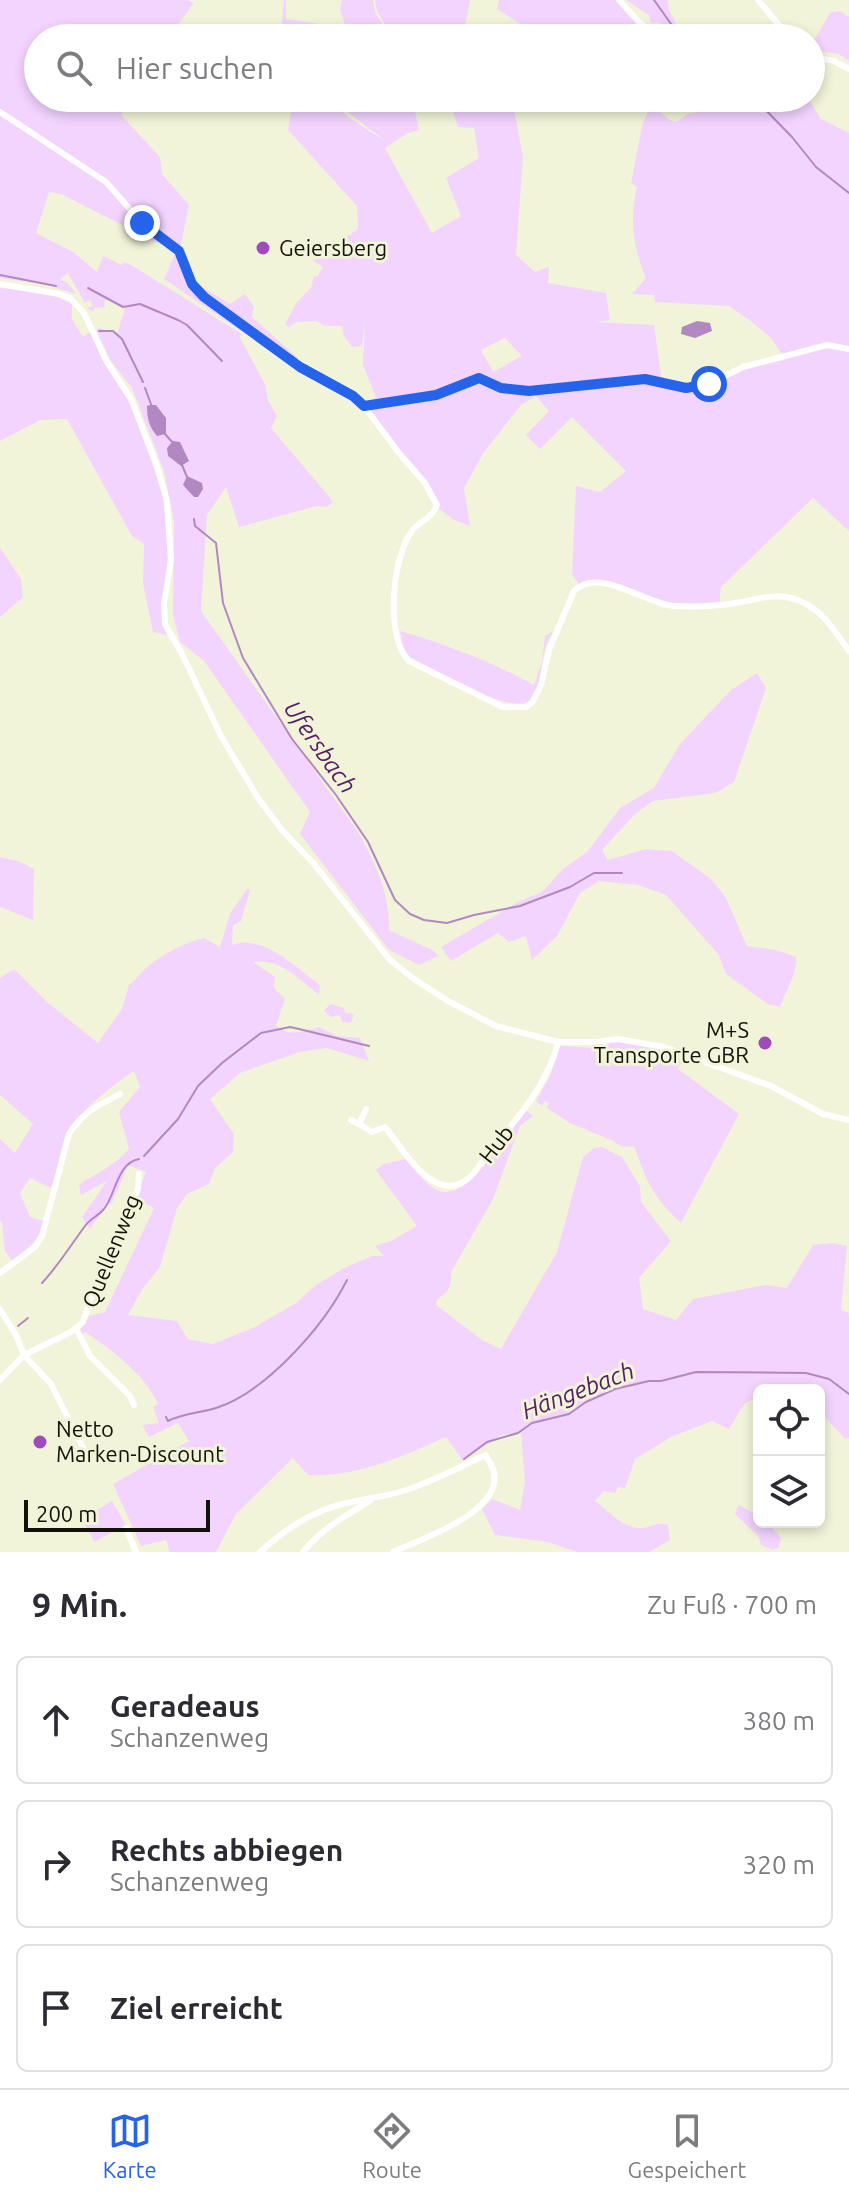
<!DOCTYPE html>
<html lang="de">
<meta charset="utf-8">
<style>
:root{--surface:#fff;--page:#f2f2f3;--text:#2b2b33;--muted:#7c7c81;--line:#e1e1e2;--accent:#2563eb}
body{margin:0;font-family:Ubuntu,sans-serif;background:var(--page);color:var(--text)}
.controls{position:absolute;right:24px;bottom:24px;display:grid;overflow:hidden;border-radius:12px;box-shadow:0 4px 12px #0003}
.controls button{width:72px;height:72px;display:grid;place-items:center;padding:0;border:0;border-bottom:2px solid var(--line);background:var(--surface);color:var(--text);font:40px sans-serif}
.scale{position:absolute;left:24px;bottom:20px;width:186px;box-sizing:border-box;padding-left:8px;border:4px solid #121209;border-top:0;font-size:22px;line-height:28px;white-space:nowrap;color:#121209;-webkit-text-stroke:6px #f2f4d9;paint-order:stroke}
.stop{position:absolute;width:24px;height:24px;margin:-18px;border:6px solid #2563eb;border-radius:50%;background:#fff}
.stop.end{background:#2563eb;border-color:#fff;box-shadow:0 2px 8px #0008}
.list{margin:0;padding:0;list-style:none}
h2{display:flex;justify-content:space-between;align-items:center;height:104px;margin:0;padding:0 32px;font-size:34px}
h2 small{font-size:26px;font-weight:400;color:var(--muted)}
.list li{display:grid;grid-template-columns:52px 1fr auto;gap:24px;align-items:center;box-sizing:border-box;height:128px;margin:0 16px 16px;padding:0 16px;border:2px solid var(--line);border-radius:12px}
.list b{display:block;font-size:30px;white-space:nowrap}
.list p{margin:0;font-size:26px;white-space:nowrap;color:var(--muted)}
.list em{font-size:26px;font-style:normal;color:var(--muted)}
.icon{flex:none;width:44px;height:44px;fill:none;stroke:currentColor;stroke-width:2;stroke-linecap:round;stroke-linejoin:round}
.map{position:relative;flex:none;width:849px;height:1552px;overflow:hidden}
.search{position:absolute;background:var(--surface);box-shadow:0 4px 12px #0003;left:24px;right:24px;top:24px;height:88px;display:flex;align-items:center;gap:20px;box-sizing:border-box;padding:0 28px;border-radius:44px;color:var(--muted);font-size:30px}
.sheet{height:536px;background:var(--surface)}
nav{display:flex;justify-content:space-around;align-items:center;box-sizing:border-box;height:112px;border-top:2px solid var(--line);background:var(--surface);font-size:22px;color:var(--muted)}
nav a{display:grid;justify-items:center;gap:4px}
nav .on{color:var(--accent)}
.map>svg:first-child{display:block}
.green{fill:#f3d4fe;fill-rule:evenodd}
.water{fill:#b288c1}
.lines{fill:none;stroke-linecap:round;stroke-linejoin:round}
.stream{stroke:#b288c1;stroke-width:2}
.street{stroke:#fff;stroke-width:6}
.route{stroke:#2563eb;stroke-width:10}
.poi-dot{fill:#9f4bba;stroke:#f2f4d9;stroke-width:3}
.labels{text-anchor:middle;stroke-width:6;stroke-linejoin:round;paint-order:stroke}
.poi-label{font-size:22px;fill:#121209;stroke:#f2f4d9;text-anchor:start}
.street-label{font-size:22px;fill:#121209;stroke:#f2f4d9}
.water-label{font-size:24px;font-style:italic;fill:#531e63;stroke:#f2f4d9}
</style>
<div class="map">
<svg width="849" height="1552" viewBox="0 0 849 1552">
<rect width="100%" height="100%" fill="#f2f4d9"/>
<g class="green">
<path d="M0 0H188L194 3 168 38H38V98H129L121 115 160 157 162 174 189 205 181 244 176 252 199 285 230 304 245 294 254 307 252 317 297 357 300 367H294L164 279 176 252 61 194 49 192 36 233 73 252 97 272 103 256 122 265 124 262 133 266 243 335 239 336 265 384 268 400 277 416 271 428 331 499 333 502 327 507 317 506 239 527 226 487 207 515 201 611 358 832C375 863 390 893 389 930L434 951 438 956 419 965 389 950 300 834 310 812 204 661 180 642 173 615 174 522 164 471 132 388 110 360 96 329 101 328 117 334 125 309 110 299 104 301 105 307 94 308 93 312 87 308 93 306 90 300 85 303 68 273 60 279 68 283 76 294 43 284 0 278Z"/>
<path d="M284 0H286V19L346 28 340 9 342 0H373L375 12 391 38H295L282 23Z"/>
<path d="M375 0H470L463 38H393L377 11Z"/>
<path d="M499 0H615L652 38H543L497 9Z"/>
<path d="M626 0H668C668 14 677 21 680 34L685 38H670L659 22 651 23 649 15Z"/>
<path d="M840 11 849 17V61L839 54 811 50V45L831 12Z"/>
<path d="M293 98H331L348 117 388 143 350 114 334 98H431L414 107 419 130 408 133 385 148 432 233 461 216 446 178 479 158 474 128 458 127 452 108 444 107 440 98H512L523 157 516 255 535 272 549 267 548 283 606 293 610 320 596 322 654 325 662 382 685 389 709 385 727 374 783 360 784 357 771 338 752 322 729 306 655 302 654 295 632 294 646 278C633 247 629 220 637 187L631 183 642 126 651 104 668 119 676 122 688 114 703 111 730 98H808L821 119 849 133V531L813 498 721 587 719 605 672 606 603 583 580 585 572 575 576 486 600 492 626 471 572 417 540 449 526 435 549 411 536 396 521 405 484 452 464 488 470 526 454 520 438 508 426 483 364 406 376 397 363 365 365 322 362 346 352 347 344 336 342 326H324L317 321 297 322 289 327 285 324 297 302 311 288 314 276 317 277 323 267 313 261 358 229 357 206 288 130ZM505 338 522 356 493 372 481 350Z"/>
<path d="M0 288 51 294 72 304V319L83 337 91 331 100 356 126 393 163 493 168 554 163 621 167 635 153 632 143 583 144 544 132 536 67 419 40 420 0 441Z"/>
<path d="M0 548 21 579 23 597 0 617Z"/>
<path d="M400 631C443 643 495 663 534 685L542 662 545 636 552 632V634C539 651 545 680 532 698 516 721 431 667 410 657L403 649Z"/>
<path d="M757 673 766 688 734 782 715 793 653 801 635 814 602 850 608 860 646 849 672 851 711 879 725 896 747 946 776 950 796 957C797 976 786 989 780 1007L768 1004 726 974 719 955 666 895 638 885 599 881 580 893 557 936 532 960 526 936 509 942 498 933 451 961 441 947 518 902 542 892 563 869 588 851 620 808 654 788 680 744 730 691Z"/>
<path d="M0 857 18 861 34 869 33 920 0 907Z"/>
<path d="M247 889 250 890 241 921 233 925 232 945C264 934 295 967 320 985L319 995C299 979 280 958 253 962L275 977 274 988 285 999 276 1025C288 1038 304 1031 319 1027L337 1036 360 1038 369 1061 327 1048 300 1052 240 1073 210 1099 234 1134 233 1152 215 1168 209 1184 187 1194 177 1208 160 1267 143 1288 128 1315 177 1321 188 1339 213 1344 255 1327 296 1303 316 1285 344 1268 372 1256H384L375 1246 391 1241 417 1226 376 1170 384 1164 405 1159C415 1169 428 1189 443 1192 470 1197 510 1130 526 1110L533 1116 520 1126 492 1201 451 1272C452 1285 449 1293 437 1299L436 1305 482 1340 501 1349 557 1252 583 1157 594 1148 602 1147 622 1157 640 1186 641 1202 671 1241 639 1278 643 1309 676 1320 693 1299 765 1285 787 1288 813 1245 832 1243 847 1246 841 1310 849 1313V1438L845 1439 825 1417 819 1414V1390H759V1397L745 1403 729 1429 712 1421 671 1437 635 1459 625 1488 618 1487 615 1493 604 1491 595 1501C607 1510 625 1530 642 1528 655 1527 653 1521 668 1525L670 1540 649 1552H577L548 1542 495 1535 482 1509 492 1499 520 1510 525 1482 521 1433 501 1435 463 1461 446 1437C403 1456 356 1478 308 1475L293 1458 236 1514 216 1552H170L166 1540 141 1546 113 1484 189 1441 178 1423 149 1437 142 1425 159 1423 153 1407 158 1404C145 1375 111 1349 85 1332L81 1335 80 1331 89 1316 105 1312 154 1208 135 1199 146 1172 128 1165 112 1203 105 1207 90 1229 82 1217 107 1181 81 1195 79 1185C95 1173 119 1164 129 1148L119 1112 140 1087 134 1071C118 1080 72 1118 66 1134 59 1153 60 1169 51 1188L30 1178 20 1193 30 1217 43 1221C41 1240 26 1250 12 1261L5 1251 2 1222 0 1221V1139L15 1153 33 1124 0 1095V978L14 969 47 1002 98 1043 122 1009 129 985C138 978 143 969 152 963 168 951 185 943 204 938L220 947 230 914Z"/>
<path d="M330 1004 344 1008 345 1013 354 1014 351 1023 342 1022 340 1015 331 1017 324 1011Z"/>
<path d="M618 1039 664 1047 682 1060 678 1069 739 1114 681 1223C652 1196 647 1182 634 1146 625 1148 620 1147 613 1141L570 1123 547 1108 549 1103 545 1101 542 1106 536 1101 550 1076 560 1046 596 1048 597 1042Z"/>
<path d="M112 1501 126 1525 94 1542 82 1519Z"/>
<path d="M739 1505 759 1516V1522H767L781 1538 779 1547 773 1550 761 1545 759 1537 735 1514Z"/>
</g>
<g class="water">
<path d="M697 321 710 323 712 331 695 338 681 334 682 327Z"/>
<path d="M150 405H156L166 418V434L157 436C149 427 147 418 147 406Z"/>
<path d="M173 441 180 442 189 461 181 466 168 456 167 448Z"/>
<path d="M187 476 202 483 203 489 198 497H194L183 485Z"/>
</g>
<g class="lines">
<g class="stream">
<path d="M654 0 681 38"/>
<path d="M754 98 792 137 816 167 849 193"/>
<path d="M0 275 56 286"/>
<path d="M88 288 123 307 140 304 178 320 187 325 222 361"/>
<path d="M99 331H113L122 339 143 382"/>
<path d="M145 388 152 407"/>
<path d="M165 434 174 444"/>
<path d="M182 465 187 477"/>
<path d="M194 519 195 526 216 543 223 603 243 658 292 739 336 795 368 842 395 900 410 914 424 920 447 923 474 915 520 906 570 887 594 873H622"/>
<path d="M144 1156 178 1119 198 1086 222 1063 261 1033 290 1027 299 1029 369 1046"/>
<path d="M42 1283C58 1266 71 1245 85 1226 90 1219 98 1216 104 1209 116 1194 117 1163 139 1159"/>
<path d="M18 1326 28 1318"/>
<path d="M166 1417 168 1421C184 1413 200 1413 216 1408 266 1392 324 1326 347 1280"/>
<path d="M464 1459 487 1442 518 1433 532 1423 569 1414 586 1402 615 1389 649 1381H661L696 1372 806 1373 829 1379 849 1394"/>
</g>
<g class="street">
<path d="M619 0 638 21 660 38"/>
<path d="M758 0 790 38"/>
<path d="M811 56 834 61 849 69"/>
<path d="M0 112 106 182 142 223 179 251 192 284 204 297 300 367 353 396 364 406 399 453 425 483 437 505C432 519 420 520 412 531 392 557 385 638 409 661L503 707H526L532 703 541 685 549 650 574 591C601 566 644 604 674 606 693 607 717 606 736 603 754 600 773 593 791 598 819 605 833 628 849 651"/>
<path d="M0 284 59 294 70 298 84 313 107 362 131 399 156 463 167 501 171 560 164 604 165 624 183 656 221 736 258 798 282 830 314 864 390 960 414 979 448 1001 496 1026 558 1042H597L618 1039 664 1047 771 1086 823 1114 849 1120"/>
<path d="M364 406 436 395 479 378 501 388 529 391 645 379 686 388 709 384 743 367 827 345 849 349"/>
<path d="M351 1120 359 1124 366 1109"/>
<path d="M359 1124 372 1132 385 1127C406 1153 438 1211 473 1174 504 1131 545 1095 558 1042"/>
<path d="M0 1273 35 1247 42 1236 69 1134C85 1110 95 1108 120 1094"/>
<path d="M0 1309 16 1335 24 1355 51 1384 90 1461"/>
<path d="M76 1328 90 1356 130 1396 134 1405"/>
<path d="M0 1380 24 1355 71 1332 83 1322 92 1294 138 1189 139 1174"/>
<path d="M126 1528 136 1552"/>
<path d="M260 1552C285 1529 317 1508 352 1502 370 1498 388 1496 406 1490 434 1481 459 1467 486 1455 488 1461 493 1467 494 1472 502 1513 421 1539 393 1552"/>
<path d="M303 1552C320 1530 346 1515 370 1501"/>
</g>
</g>
<g class="lines">
<path class="route" d="M142 223 179 251 192 284 204 297 300 367 353 396 364 406 436 395 479 378 501 388 529 391 645 379 686 388 709 384"/>
</g>
<g class="poi-dot">
<circle cx="263" cy="248" r="8"/>
<circle cx="765" cy="1043" r="8"/>
<circle cx="40" cy="1442" r="8"/>
</g>
<g class="labels">
<g class="poi-label">
<text x="279" y="256">Geiersberg</text>
<text x="749" y="1038" text-anchor="end">M+S<tspan x="749" dy="25">Transporte GBR</tspan></text>
<text x="56" y="1437">Netto<tspan x="56" dy="25">Marken-Discount</tspan></text>
</g>
<g class="street-label">
<text transform="translate(496 1144) rotate(-52)" y="8">Hub</text>
<text transform="translate(111 1251) rotate(-68)" y="8">Quellenweg</text>
</g>
<g class="water-label">
<text transform="translate(320 747) rotate(55)" y="8">Ufersbach</text>
<text transform="translate(578 1391) rotate(-21)" y="8">Hängebach</text>
</g>
</g>
</svg>
<div class="controls">
<button><svg class="icon" aria-label="locate" viewBox="0 0 24 24"><circle cx="12" cy="12" r="6"/><path d="M12 2v4M12 18v4M2 12h4M18 12h4"/></svg></button>
<button><svg class="icon" aria-label="layers" viewBox="0 0 24 24"><path d="M12 4l9 5-9 5-9-5zM3 14l9 5 9-5"/></svg></button>
</div>
<div class="scale">200 m</div>
<div class="stop" style="left:709px;top:384px"></div>
<div class="stop end" style="left:142px;top:223px"></div>
<div class="search"><svg class="icon" aria-label="search" viewBox="0 0 24 24"><circle cx="10" cy="10" r="6"/><path d="M15 15l6 6"/></svg>Hier suchen</div>
</div>
<section class="sheet">
<h2>9 Min.<small>Zu Fuß · 700 m</small></h2>
<ul class="list">
<li><svg class="icon" aria-label="ahead" viewBox="0 0 24 24"><path d="M12 20V5M6 11l6-6 6 6"/></svg><div><b>Geradeaus</b><p>Schanzenweg</p></div><em>380 m</em></li>
<li><svg class="icon" aria-label="right" viewBox="0 0 24 24"><path d="M7 20v-9h11M14 6l5 5-5 5"/></svg><div><b>Rechts abbiegen</b><p>Schanzenweg</p></div><em>320 m</em></li>
<li><svg class="icon" aria-label="arrive" viewBox="0 0 24 24"><path d="M6 21V4h12l-3 4 3 4H6"/></svg><div><b>Ziel erreicht</b></div></li>
</ul>
</section>
<nav>
<a class="on"><svg class="icon" aria-label="map" viewBox="0 0 24 24"><path d="M3 6l6-2 6 2 6-2v14l-6 2-6-2-6 2zM9 4v14M15 6v14"/></svg>Karte</a>
<a><svg class="icon" aria-label="directions" viewBox="0 0 24 24"><path d="M12 3l9 9-9 9-9-9zM9 14v-3h6M13 9l2 2-2 2"/></svg>Route</a>
<a><svg class="icon" aria-label="saved" viewBox="0 0 24 24"><path d="M7 4h10v16l-5-4-5 4z"/></svg>Gespeichert</a>
</nav>
